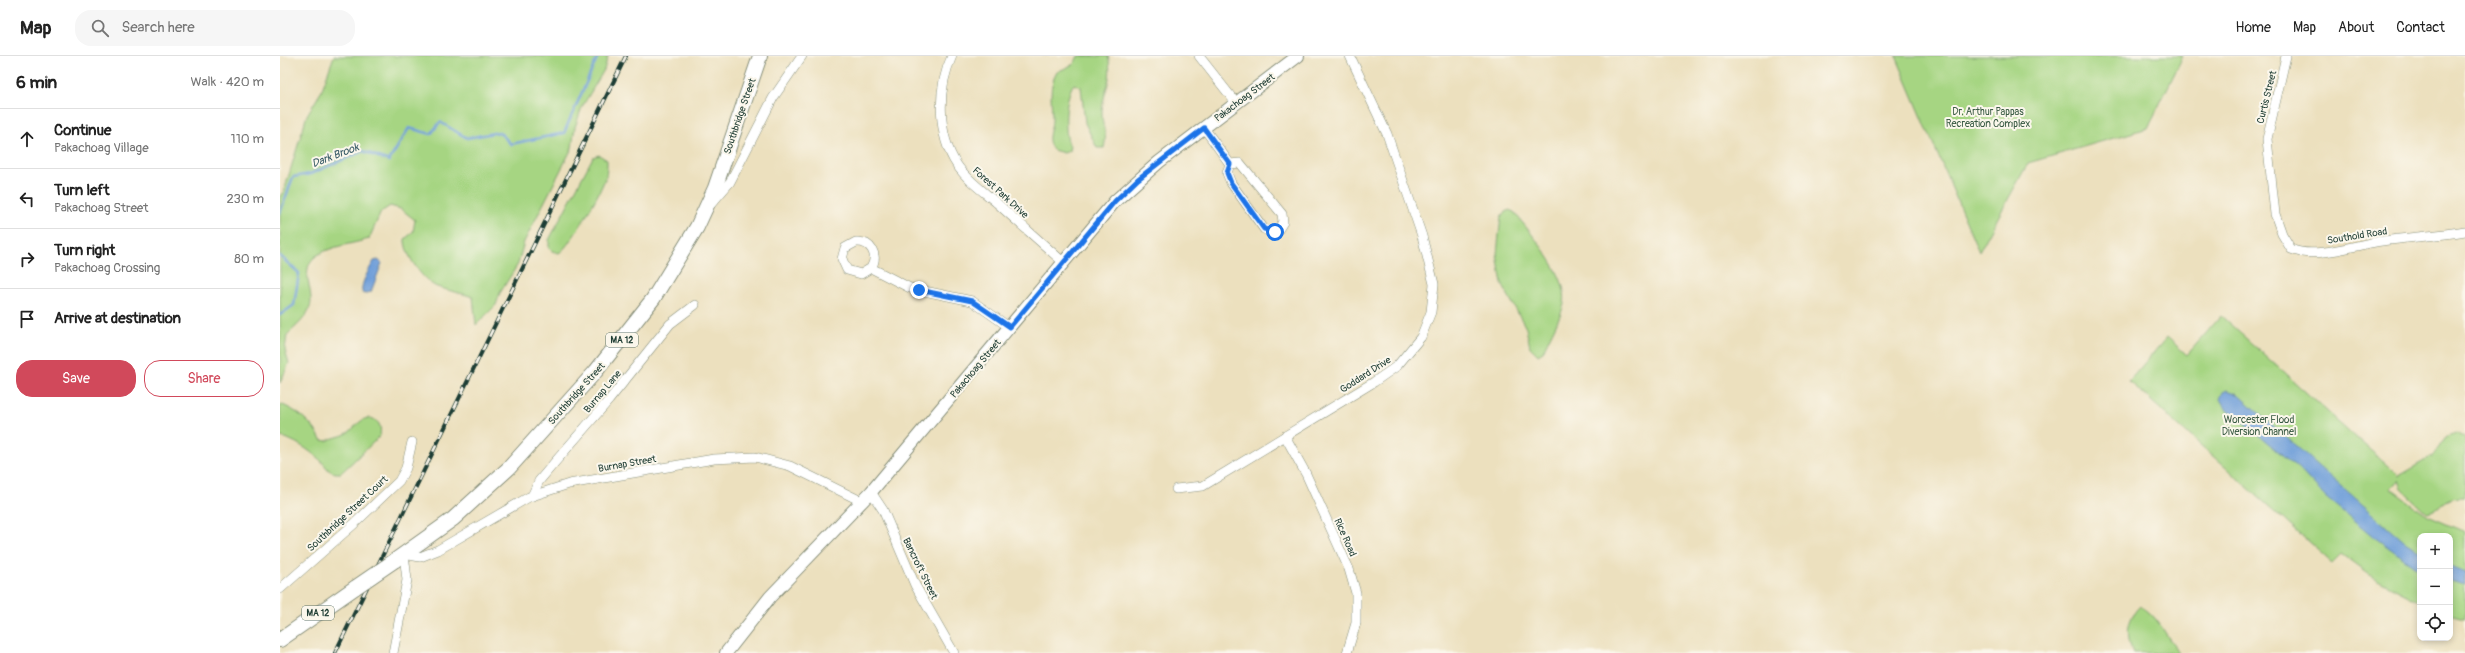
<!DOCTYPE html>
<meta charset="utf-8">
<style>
:root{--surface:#fff;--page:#f6f6f6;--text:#222;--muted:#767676;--line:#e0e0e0;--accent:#d1495b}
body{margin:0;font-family:Pangolin,sans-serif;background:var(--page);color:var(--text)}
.controls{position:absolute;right:12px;bottom:12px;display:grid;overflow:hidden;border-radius:8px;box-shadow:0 2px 6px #0003}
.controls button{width:36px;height:36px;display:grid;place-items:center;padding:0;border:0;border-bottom:1px solid var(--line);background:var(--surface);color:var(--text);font:20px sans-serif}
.stop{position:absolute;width:12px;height:12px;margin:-9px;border:3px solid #1a73e8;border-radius:50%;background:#fff}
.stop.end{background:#1a73e8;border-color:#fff;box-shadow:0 1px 4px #0008}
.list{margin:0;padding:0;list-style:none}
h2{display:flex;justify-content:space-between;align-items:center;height:52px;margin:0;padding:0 16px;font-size:17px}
h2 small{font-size:13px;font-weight:400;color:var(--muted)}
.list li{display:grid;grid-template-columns:26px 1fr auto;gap:12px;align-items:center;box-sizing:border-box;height:60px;padding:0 16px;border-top:1px solid var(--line)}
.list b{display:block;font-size:15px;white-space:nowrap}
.list p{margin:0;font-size:13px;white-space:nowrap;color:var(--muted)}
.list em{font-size:13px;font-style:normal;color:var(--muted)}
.actions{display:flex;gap:8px;padding:12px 16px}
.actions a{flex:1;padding:9px 0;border:1px solid var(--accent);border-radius:16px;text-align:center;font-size:14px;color:var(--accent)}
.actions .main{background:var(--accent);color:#fff}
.icon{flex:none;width:22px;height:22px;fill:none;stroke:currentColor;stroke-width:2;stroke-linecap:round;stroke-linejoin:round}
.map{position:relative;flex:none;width:2185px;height:597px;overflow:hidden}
header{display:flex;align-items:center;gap:24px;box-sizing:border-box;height:56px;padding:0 20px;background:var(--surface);border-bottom:1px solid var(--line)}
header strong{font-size:19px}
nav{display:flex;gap:22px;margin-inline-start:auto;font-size:14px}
.search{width:280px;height:36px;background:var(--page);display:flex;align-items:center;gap:10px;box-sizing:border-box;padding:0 14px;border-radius:16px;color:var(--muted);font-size:15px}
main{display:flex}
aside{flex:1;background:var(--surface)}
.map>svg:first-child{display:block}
.green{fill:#a6d582;stroke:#62895b}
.water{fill:#709fd9;stroke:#486e86}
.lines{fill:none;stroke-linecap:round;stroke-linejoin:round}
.stream{stroke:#709fd9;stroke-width:2.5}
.street-casing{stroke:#868e79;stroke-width:10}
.secondary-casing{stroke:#868e79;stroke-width:14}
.primary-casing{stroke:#868e79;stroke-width:16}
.street{stroke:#fff;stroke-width:9}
.secondary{stroke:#fff;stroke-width:12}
.primary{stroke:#fff;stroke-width:14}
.rail-casing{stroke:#1f3d34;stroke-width:4}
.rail{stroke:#fbf7ec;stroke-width:2.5;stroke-dasharray:8;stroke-linecap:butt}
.primary-bridge-casing{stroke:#868e79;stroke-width:16;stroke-linecap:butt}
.primary-bridge{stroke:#fff;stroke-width:14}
.route{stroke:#1a73e8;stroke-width:5}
.labels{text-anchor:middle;stroke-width:4;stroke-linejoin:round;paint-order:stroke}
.shield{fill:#fbf7ec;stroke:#61756b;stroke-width:1}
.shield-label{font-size:9px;font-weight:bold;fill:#1f3d34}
.street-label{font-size:10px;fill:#1f3d34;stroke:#fbf7ec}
.park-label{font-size:10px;fill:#3a5b44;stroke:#fbf7ec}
.water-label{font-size:11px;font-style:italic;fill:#375a66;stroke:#fbf7ec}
</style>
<header>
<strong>Map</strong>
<div class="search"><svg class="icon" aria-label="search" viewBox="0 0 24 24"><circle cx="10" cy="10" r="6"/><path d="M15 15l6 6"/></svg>Search here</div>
<nav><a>Home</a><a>Map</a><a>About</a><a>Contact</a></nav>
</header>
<main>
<aside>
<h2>6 min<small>Walk · 420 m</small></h2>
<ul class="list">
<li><svg class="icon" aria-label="ahead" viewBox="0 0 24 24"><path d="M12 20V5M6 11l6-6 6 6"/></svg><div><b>Continue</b><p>Pakachoag Village</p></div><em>110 m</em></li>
<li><svg class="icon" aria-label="left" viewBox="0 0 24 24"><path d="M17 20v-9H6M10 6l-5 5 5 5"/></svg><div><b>Turn left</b><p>Pakachoag Street</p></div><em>230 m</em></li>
<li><svg class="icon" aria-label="right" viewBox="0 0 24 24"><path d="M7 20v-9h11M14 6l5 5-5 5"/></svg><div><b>Turn right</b><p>Pakachoag Crossing</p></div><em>80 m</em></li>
<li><svg class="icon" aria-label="arrive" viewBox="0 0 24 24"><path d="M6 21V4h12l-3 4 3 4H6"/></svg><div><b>Arrive at destination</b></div></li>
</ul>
<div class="actions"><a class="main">Save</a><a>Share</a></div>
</aside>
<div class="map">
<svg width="2185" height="597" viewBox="0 0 2185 597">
<rect width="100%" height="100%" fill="#fbf7ec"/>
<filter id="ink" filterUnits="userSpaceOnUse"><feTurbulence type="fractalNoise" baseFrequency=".025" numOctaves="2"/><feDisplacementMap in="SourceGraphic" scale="8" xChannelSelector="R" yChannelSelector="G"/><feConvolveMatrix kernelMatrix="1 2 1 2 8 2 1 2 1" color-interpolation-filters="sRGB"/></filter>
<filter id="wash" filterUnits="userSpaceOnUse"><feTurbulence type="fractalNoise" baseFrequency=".012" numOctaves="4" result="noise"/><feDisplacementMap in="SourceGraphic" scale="16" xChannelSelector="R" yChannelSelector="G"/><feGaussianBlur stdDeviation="0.9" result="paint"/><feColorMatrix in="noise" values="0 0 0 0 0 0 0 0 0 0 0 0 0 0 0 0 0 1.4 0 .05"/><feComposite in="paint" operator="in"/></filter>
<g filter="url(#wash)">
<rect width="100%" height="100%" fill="#ece0be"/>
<g class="green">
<path d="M54 0H328L324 14 302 51 295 71 292 92 244 186 238 208 220 237 216 249 196 269 193 241C182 237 169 235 157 231 144 226 124 198 125 183L133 176 135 164 121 153 110 150 101 156 89 183C73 188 50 190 36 200 18 214 35 234 30 251 26 263 15 271 7 279L5 294 9 307 0 327V140L4 135 27 59 41 36Z"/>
<path d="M798 0H828C834 25 822 36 822 58 822 73 828 75 824 92H817L805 67 801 31 794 28C785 38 783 78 790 90L789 95 784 97 773 94C764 82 773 73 772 61 772 45 768 31 777 16L794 8Z"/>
<path d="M1616 0H1903L1868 72 1748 107 1699 196Z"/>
<path d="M319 99 327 104C327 109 327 115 326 120 322 134 291 190 279 197L272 195 269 191V184L313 101Z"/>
<path d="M1229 154 1234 156C1250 177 1290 220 1284 248 1280 263 1269 281 1263 296L1258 299 1250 291 1246 272 1222 228 1217 198 1221 160Z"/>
<path d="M1941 260 2119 420 2152 401 2167 380 2176 377 2185 382V441C2171 441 2164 443 2155 455L2147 457 2122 433 2119 424 2111 433 2148 460 2185 476V562L2170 558V480H2140V546L2094 522 2061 498 2052 507 1849 325 1887 281 1907 299Z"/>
<path d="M0 348C17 354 34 368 41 384L47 385C53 381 60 381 66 378 75 373 84 356 95 364 101 368 101 373 100 380L61 417C47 418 48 411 39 403 29 394 13 383 0 381Z"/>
<path d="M1860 550C1879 560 1886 581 1899 597H1853C1846 580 1846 564 1860 550Z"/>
</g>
<g class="water">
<path d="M98 204 102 207 91 236 83 238C78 231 90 212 94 205Z"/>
<path d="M1947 334 1956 337 2125 486 2140 495V514L2094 481 2045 441 2019 413 1944 350 1940 343 1943 336Z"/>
<path d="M2170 510 2185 516V529L2170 525Z"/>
</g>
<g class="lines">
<g class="stream">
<path d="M0 157 13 121 30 118 83 95 109 105 129 72 151 78 160 66 187 82 219 76 231 88 284 77 318 0"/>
<path d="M0 200 19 217 14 249 0 259"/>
</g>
</g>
</g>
<g filter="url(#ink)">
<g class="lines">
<defs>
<g id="street">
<path d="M672 0C657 32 657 79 677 109 687 124 703 135 717 147 739 167 761 186 783 206"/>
<path d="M919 0 956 47"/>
<path d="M2006 0 1987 83 1995 158 2002 178 2011 193C2034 204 2078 188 2102 185 2130 181 2157 180 2185 175"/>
<path d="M924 72 950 108 960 107 1002 158 1003 166 998 174 991 176 984 173 951 127 947 117 950 108"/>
<path d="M431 148 450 126 493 42 522 0"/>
<path d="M591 212 581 218 567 214 562 203 565 192 576 186C591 185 599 199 591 212L630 232 692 245 729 271"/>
<path d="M1005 380 1026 418 1069 513 1076 537V567L1067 597"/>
<path d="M896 433 923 430 1094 326 1117 310 1141 281 1151 256 1154 228 1142 180 1107 78 1070 0"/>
<path d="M591 436 603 454 635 529 674 597"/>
<path d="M252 440 259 425 275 406 329 344 390 268 415 249"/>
<path d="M0 533 74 468 119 425 126 412 132 386"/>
<path d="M113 597 127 524 124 498 140 501 158 494 249 441 289 428 434 403 475 401 510 410 583 446"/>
</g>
<path id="secondary" d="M446 597 490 541 591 436 835 145 879 106 1018 0"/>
<g id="primary">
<path d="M114 505 173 463 229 412 316 315 373 243 417 171 435 132 480 0"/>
<path d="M0 584 76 531"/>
</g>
</defs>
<use href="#street" class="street-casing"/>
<use href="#secondary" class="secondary-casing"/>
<use href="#primary" class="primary-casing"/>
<use href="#street" class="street"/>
<use href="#secondary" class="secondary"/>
<use href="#primary" class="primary"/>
<defs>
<path id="rail" d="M55 597 346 0"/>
</defs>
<use href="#rail" class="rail-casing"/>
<use href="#rail" class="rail"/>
<defs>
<path id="primary-bridge" d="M76 531 114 505"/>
</defs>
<use href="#primary-bridge" class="primary-bridge-casing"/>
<use href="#primary-bridge" class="primary-bridge"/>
</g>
</g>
<g class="lines" filter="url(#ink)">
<path class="route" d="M639 234 692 245 730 271 835 145 858 123 924 72 950 108 947 117 951 127 984 173 995 176"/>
</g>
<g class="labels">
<g class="shield">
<rect x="326" y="277" width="32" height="14" rx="3"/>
<rect x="22" y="550" width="32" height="14" rx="3"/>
</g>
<g class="shield-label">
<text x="342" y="287">MA 12</text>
<text x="38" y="560">MA 12</text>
</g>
<g class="street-label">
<text transform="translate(964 41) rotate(-37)" y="4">Pakachoag Street</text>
<text transform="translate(1986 41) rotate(-76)" y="4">Curtis Street</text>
<text transform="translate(459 60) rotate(-71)" y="4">Southbridge Street</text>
<text transform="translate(721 136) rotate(42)" y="4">Forest Park Drive</text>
<text transform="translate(2077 179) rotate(-9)" y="4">Southold Road</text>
<text transform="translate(695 312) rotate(-50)" y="4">Pakachoag Street</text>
<text transform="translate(1085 318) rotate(-33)" y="4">Goddard Drive</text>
<text transform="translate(322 335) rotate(-50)" y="4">Burnap Lane</text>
<text transform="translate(296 337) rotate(-48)" y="4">Southbridge Street</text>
<text transform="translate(347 407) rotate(-10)" y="4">Burnap Street</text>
<text transform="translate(67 457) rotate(-43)" y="4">Southbridge Street Court</text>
<text transform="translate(1066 481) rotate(66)" y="4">Rice Road</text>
<text transform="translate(641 512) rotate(64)" y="4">Bancroft Street</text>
</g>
<g class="park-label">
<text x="1708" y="59">Dr. Arthur Pappas<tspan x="1708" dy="12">Recreation Complex</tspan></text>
<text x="1979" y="367">Worcester Flood<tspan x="1979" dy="12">Diversion Channel</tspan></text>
</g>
<g class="water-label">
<text transform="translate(55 99) rotate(-21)" y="4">Dark Brook</text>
</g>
</g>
</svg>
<div class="controls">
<button>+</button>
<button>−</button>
<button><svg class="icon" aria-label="locate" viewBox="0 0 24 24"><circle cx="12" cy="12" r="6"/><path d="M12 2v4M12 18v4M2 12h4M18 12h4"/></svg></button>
</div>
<div class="stop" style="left:995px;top:176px"></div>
<div class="stop end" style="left:639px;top:234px"></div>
</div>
</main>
